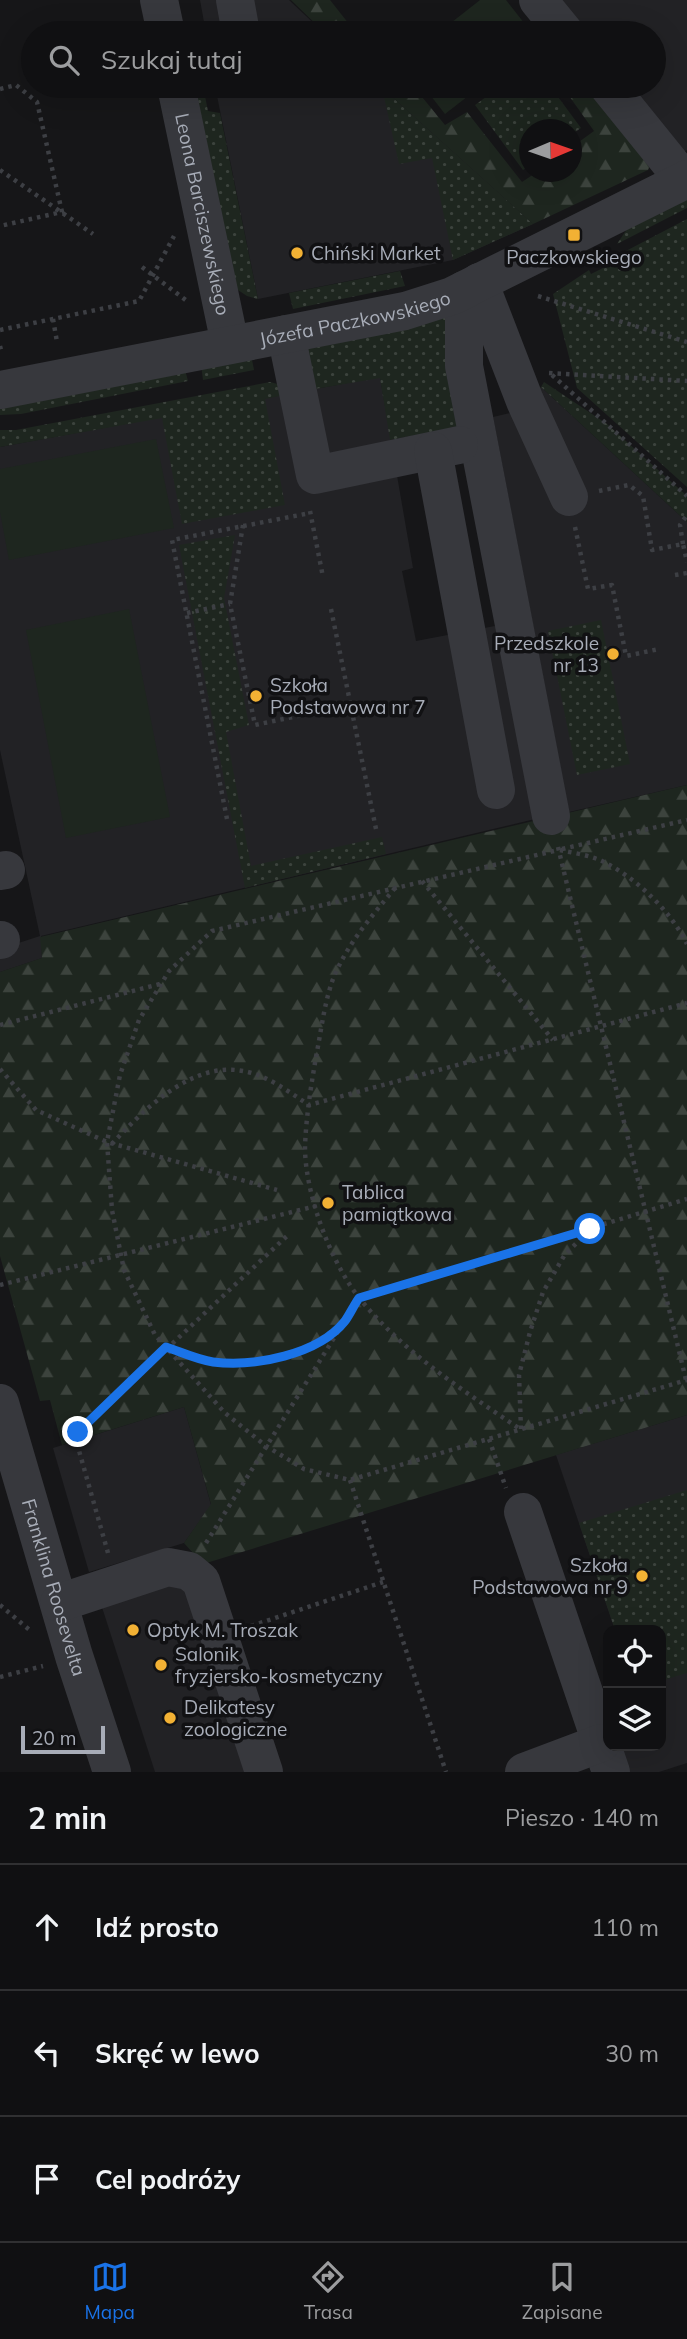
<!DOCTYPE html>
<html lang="pl">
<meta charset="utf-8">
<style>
:root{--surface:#101012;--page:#1e1e20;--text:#f1f3f6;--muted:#9c9d9f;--line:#303032;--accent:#1a73e8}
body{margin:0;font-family:Mulish,sans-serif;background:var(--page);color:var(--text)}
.controls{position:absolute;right:21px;bottom:21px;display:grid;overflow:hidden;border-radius:14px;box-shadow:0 7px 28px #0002}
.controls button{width:63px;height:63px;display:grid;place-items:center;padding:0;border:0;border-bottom:2px solid var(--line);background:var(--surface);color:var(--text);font:35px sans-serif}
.compass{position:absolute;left:519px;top:119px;width:63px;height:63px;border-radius:50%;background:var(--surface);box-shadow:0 7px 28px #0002;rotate:88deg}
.scale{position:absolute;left:21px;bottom:18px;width:84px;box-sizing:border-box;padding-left:7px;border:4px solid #a8adb8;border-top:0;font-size:19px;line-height:24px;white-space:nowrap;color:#a8adb8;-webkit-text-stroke:5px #111113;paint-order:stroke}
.stop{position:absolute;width:21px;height:21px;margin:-16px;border:5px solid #1a73e8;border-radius:50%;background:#fff}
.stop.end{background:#1a73e8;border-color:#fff;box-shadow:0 2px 7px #0008}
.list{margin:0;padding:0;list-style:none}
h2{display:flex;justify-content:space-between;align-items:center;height:91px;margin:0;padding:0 28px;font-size:30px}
h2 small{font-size:23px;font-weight:400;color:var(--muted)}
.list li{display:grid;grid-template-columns:46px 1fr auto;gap:21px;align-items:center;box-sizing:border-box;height:126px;padding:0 28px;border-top:2px solid var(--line)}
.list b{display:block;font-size:26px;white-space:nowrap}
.list em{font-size:23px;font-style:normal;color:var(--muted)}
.icon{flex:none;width:38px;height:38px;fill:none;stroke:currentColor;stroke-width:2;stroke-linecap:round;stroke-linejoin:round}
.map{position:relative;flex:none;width:687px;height:1772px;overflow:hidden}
.search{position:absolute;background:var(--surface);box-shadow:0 7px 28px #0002;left:21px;right:21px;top:21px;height:77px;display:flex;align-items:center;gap:18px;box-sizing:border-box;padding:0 24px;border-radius:38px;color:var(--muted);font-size:26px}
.sheet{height:469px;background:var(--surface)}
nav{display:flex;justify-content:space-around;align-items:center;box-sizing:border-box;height:98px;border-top:2px solid var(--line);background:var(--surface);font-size:19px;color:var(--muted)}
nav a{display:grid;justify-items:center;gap:4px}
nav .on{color:var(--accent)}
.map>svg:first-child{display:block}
.built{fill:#222225}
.grass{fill:url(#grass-dots)}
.forest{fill:url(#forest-firs)}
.garden{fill:#1e261f}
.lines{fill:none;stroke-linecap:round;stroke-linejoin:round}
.path{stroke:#3d3f44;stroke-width:4.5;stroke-dasharray:3.5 5;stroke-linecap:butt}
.minor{stroke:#37383d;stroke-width:38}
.route{stroke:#1a73e8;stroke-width:9}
.poi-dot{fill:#f2b134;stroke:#111113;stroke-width:2.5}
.labels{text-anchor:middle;stroke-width:7;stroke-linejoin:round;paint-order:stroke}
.street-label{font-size:19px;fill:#a8adb8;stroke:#111113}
.poi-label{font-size:19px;fill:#a8adb8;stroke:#111113;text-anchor:start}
</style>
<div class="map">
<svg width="687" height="1772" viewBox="0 0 687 1772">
<defs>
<pattern id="grass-dots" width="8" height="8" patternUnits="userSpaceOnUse" patternTransform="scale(1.75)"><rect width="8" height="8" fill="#1e261f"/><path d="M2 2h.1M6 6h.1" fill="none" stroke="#3c433d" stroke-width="1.8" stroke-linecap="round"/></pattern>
<pattern id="forest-firs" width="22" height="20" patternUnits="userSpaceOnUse" patternTransform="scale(1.75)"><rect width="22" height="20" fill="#1e261f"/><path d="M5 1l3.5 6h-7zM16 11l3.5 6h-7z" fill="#3c433d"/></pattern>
</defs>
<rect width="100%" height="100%" fill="#161618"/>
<g class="built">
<path d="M200 0H289L324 33H206Z"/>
<path d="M560 0H687V150L682 153 628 86H654V33H586Z"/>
<path d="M215 86H380L533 224 453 260 258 299Z"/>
<path d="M380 377 413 568 402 571 416 641 500 625 535 819 41 936 42 958 0 972V949L40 936 0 750V447Z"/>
<path d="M541 387 687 522V785L569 812 493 417 510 413Z"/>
<path d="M184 1407 211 1505 184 1543 89 1572 53 1448Z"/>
<path d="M687 1415V1763L659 1772H619L610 1746H661V1630H615L556 1455Z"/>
<path d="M169 1578 192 1589 255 1772H155L100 1601Z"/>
</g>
<g class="grass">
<path d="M194 86H203L208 111 220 113 258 299 247 296 235 288Z"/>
<path d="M501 86H550L581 128 572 134V130H530L529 166 523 170 475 105Z"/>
<path d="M382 88 533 224 453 260 432 158 399 164Z"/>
<path d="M687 196V208L617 244 629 226Z"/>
<path d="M687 219V487L577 388 553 294 589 270 591 274 605 267 603 263Z"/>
<path d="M400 271 405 286 293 309 289 293Z"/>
<path d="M446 316 463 426 390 440 380 378 309 390 307 344Z"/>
<path d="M251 355 254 370 203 380 201 364Z"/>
<path d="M184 366 188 381 21 414 0 415V404Z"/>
<path d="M270 382 281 385 285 395 265 399 285 505 182 524 162 418 0 447V430H16Z"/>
<path d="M544 382 607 424 687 496V522L541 387Z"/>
<path d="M235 535 224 598 249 725 226 732 251 866 382 837 386 854 245 888 179 545Z"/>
<path d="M601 620 630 764 577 775 548 631Z"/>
<path d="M687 1490V1673L661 1681V1630H615L579 1523Z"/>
</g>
<g class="forest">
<path d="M291 0H330L356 33H325Z"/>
<path d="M380 86H413L445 125 467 112 522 182 537 172H572V147L594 131 562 86H628L652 161 648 170 533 224Z"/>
<path d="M687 785V1415L203 1564 184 1543 211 1504 184 1407 62 1445 50 1400 40 1401 0 1256V972L42 958 40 937Z"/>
</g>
<g class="garden">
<path d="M480 0H506L532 33H438Z"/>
<path d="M423 86H481L445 114Z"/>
<path d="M156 439 174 528 9 560 0 512V469Z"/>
<path d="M129 609 170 817 66 838 26 630Z"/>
</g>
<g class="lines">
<g class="path">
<path d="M0 89 16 85 37 102 62 212 0 226"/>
<path d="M0 170 93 234"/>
<path d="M142 267 187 301"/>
<path d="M538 296 687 342"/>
<path d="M53 319 57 342"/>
<path d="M0 330 139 301 174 236"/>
<path d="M0 346 2 354"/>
<path d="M549 373 687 381"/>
<path d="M552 375 687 496"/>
<path d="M599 491 629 485 643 496 652 550 683 544 687 562"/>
<path d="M310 511 323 577"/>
<path d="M243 525 230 604 255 725 350 705"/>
<path d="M575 527 588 589 612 585 626 656 659 649"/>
<path d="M683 544 680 525 687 515"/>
<path d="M675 575 687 573"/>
<path d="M331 609 376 829"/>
<path d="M187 613 230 604"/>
<path d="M227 819 172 540 310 513"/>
<path d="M558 847 686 1380"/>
<path d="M562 849 687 820"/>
<path d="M560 850C573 853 589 855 602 861 635 877 670 910 687 944"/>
<path d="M554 851 212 931 169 971 139 1020 120 1075 107 1142 112 1210 124 1270 155 1335 225 1413 266 1446 304 1469 350 1480 687 1380"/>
<path d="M422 881 553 1040"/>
<path d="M395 888C372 916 347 944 333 979 324 1004 321 1032 316 1057 311 1086 306 1117 305 1147 305 1194 331 1263 360 1299 404 1353 464 1391 520 1429"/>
<path d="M0 1025 160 984"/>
<path d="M0 1069 36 1110 107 1142 277 1190"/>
<path d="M112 1144C143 1110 192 1061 243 1071 267 1075 289 1092 309 1105L687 1003"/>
<path d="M0 1285 316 1206"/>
<path d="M167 1348C182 1352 198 1360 213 1362 262 1368 301 1355 339 1326"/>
<path d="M521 1429 519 1375 530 1332 543 1292 564 1256 589 1230"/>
<path d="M489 1439 506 1488"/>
<path d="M350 1480 446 1772"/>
<path d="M206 1543 359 1298 687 1199"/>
<path d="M108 1553 76 1440 78 1432 287 1236"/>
<path d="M0 1605 32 1632"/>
<path d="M251 1626 383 1582"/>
<path d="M0 1677 43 1666"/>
</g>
<g class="minor">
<path d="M159 0 166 33"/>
<path d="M235 0 241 33"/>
<path d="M538 0 565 33"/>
<path id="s1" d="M176 86 230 344"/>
<path d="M608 86 684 180"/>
<path d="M479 282 525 401 569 497"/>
<path d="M464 290V366L551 816"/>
<path d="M286 334 315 475 459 445"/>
<path id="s2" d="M0 390 405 311 452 296 687 179"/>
<path d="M433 451 496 790"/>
<path d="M0 871 6 870"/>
<path d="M0 940H1"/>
<path id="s3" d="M0 1403 74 1656 112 1772"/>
<path d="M523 1512 611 1772"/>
<path d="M59 1603 168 1567 189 1571 201 1581 264 1772"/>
<path d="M524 1772 601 1743"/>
</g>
</g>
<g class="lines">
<path class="route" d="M78 1432 166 1347C181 1352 198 1360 213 1362 254 1367 318 1355 345 1321 350 1314 354 1305 359 1298L590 1229"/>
</g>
<g class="poi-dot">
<rect x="567" y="228" width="14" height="14" rx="3.5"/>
<circle cx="297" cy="253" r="7"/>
<circle cx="613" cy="654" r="7"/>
<circle cx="256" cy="696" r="7"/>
<circle cx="328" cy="1203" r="7"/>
<circle cx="642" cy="1576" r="7"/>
<circle cx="133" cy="1630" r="7"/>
<circle cx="161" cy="1665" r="7"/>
<circle cx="170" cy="1718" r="7"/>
</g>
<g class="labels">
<g class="street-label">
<text dy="7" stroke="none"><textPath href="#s1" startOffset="131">Leona Barciszewskiego</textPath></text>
<text dy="7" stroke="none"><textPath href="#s2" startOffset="362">Józefa Paczkowskiego</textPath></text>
<text dy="7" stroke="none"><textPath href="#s3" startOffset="192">Franklina Roosevelta</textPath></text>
</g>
<g class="poi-label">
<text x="311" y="260">Chiński Market</text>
<text x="574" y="264" text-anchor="middle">Paczkowskiego</text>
<text x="599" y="650" text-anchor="end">Przedszkole<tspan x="599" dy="22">nr 13</tspan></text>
<text x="270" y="692">Szkoła<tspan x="270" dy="22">Podstawowa nr 7</tspan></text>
<text x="342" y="1199">Tablica<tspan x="342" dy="22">pamiątkowa</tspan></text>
<text x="628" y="1572" text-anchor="end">Szkoła<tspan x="628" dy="22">Podstawowa nr 9</tspan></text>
<text x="147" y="1637">Optyk M. Troszak</text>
<text x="175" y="1661">Salonik<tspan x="175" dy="22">fryzjersko-kosmetyczny</tspan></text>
<text x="184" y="1714">Delikatesy<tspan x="184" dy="22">zoologiczne</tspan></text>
</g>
</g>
</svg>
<div class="controls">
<button><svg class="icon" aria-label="locate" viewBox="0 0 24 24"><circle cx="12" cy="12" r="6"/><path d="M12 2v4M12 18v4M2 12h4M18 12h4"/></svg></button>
<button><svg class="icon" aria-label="layers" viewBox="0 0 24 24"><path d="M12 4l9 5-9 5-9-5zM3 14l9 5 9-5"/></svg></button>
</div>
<svg class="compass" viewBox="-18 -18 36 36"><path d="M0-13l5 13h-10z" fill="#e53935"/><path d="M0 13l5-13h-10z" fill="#9c9d9f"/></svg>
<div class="scale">20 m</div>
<div class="stop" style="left:590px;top:1229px"></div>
<div class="stop end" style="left:78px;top:1432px"></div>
<div class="search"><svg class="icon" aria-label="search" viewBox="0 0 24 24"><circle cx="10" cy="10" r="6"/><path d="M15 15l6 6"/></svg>Szukaj tutaj</div>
</div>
<section class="sheet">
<h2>2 min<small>Pieszo · 140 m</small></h2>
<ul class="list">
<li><svg class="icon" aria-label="ahead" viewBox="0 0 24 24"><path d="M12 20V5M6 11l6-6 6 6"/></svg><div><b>Idź prosto</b></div><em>110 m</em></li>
<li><svg class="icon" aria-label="left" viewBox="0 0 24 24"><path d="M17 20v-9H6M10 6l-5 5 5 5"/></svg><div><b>Skręć w lewo</b></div><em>30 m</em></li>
<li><svg class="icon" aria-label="arrive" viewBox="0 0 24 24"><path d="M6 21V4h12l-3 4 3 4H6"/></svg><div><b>Cel podróży</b></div></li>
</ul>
</section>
<nav>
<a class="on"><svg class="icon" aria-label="map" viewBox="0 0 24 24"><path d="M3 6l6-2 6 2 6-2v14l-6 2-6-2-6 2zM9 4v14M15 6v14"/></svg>Mapa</a>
<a><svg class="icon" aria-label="directions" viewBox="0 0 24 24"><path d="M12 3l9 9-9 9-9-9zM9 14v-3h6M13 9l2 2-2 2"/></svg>Trasa</a>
<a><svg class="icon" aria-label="saved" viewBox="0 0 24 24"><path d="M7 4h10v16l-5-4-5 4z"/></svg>Zapisane</a>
</nav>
